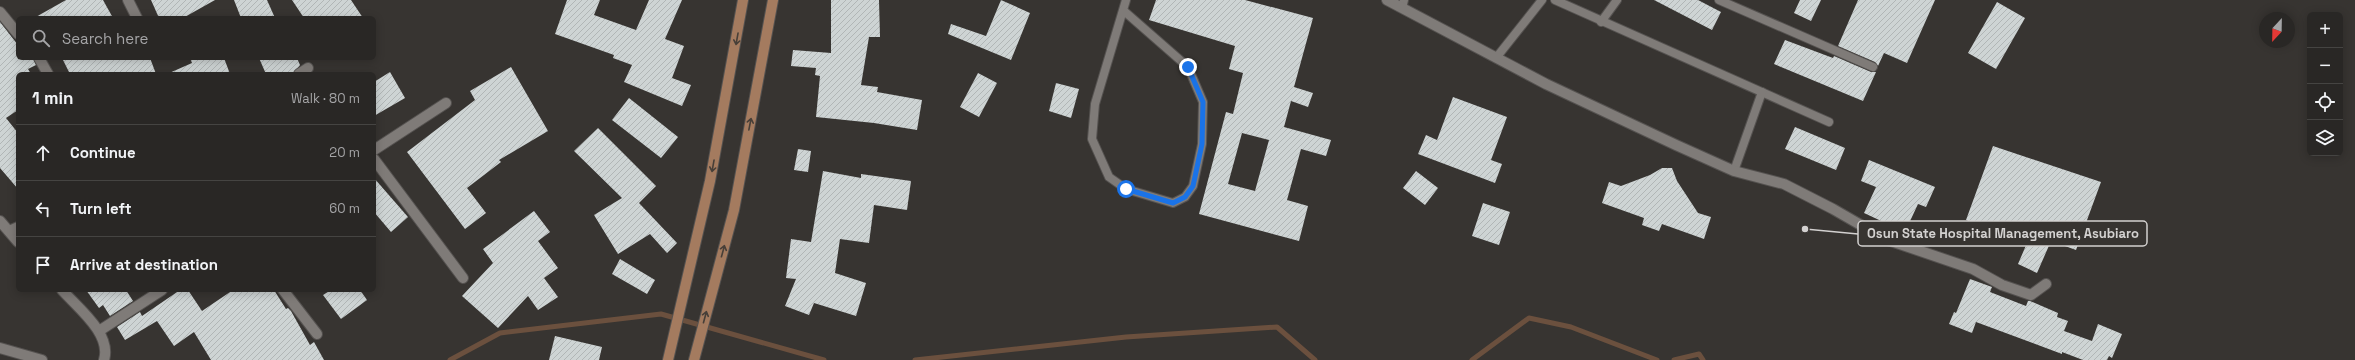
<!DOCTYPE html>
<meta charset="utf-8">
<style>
:root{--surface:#292725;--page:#353332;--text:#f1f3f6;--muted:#a5a5a7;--line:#454442}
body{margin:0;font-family:"Space Grotesk",sans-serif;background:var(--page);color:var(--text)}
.controls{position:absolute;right:12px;top:12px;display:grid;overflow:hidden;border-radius:6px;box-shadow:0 2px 10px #0003}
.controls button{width:36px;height:36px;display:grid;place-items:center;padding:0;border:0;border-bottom:1px solid var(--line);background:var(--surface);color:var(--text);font:20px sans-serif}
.compass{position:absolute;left:2259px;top:12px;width:36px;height:36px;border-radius:50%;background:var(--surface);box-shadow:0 2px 10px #0003;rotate:202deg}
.stop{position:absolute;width:12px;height:12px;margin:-9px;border:3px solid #1a73e8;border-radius:50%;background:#fff}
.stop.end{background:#1a73e8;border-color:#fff;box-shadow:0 1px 4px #0008}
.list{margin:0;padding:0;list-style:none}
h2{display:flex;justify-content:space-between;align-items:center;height:52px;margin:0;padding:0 16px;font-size:17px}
h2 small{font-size:13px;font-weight:400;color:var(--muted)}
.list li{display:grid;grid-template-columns:26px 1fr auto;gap:12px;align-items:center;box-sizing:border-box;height:56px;padding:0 16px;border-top:1px solid var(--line)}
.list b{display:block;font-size:15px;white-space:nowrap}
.list em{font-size:13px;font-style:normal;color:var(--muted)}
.icon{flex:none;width:22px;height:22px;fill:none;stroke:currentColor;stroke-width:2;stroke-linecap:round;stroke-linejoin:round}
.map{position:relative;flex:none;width:2355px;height:360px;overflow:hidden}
.search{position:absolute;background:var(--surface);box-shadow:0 2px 10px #0003;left:16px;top:16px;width:360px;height:44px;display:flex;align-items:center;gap:10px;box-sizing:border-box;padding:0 14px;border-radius:6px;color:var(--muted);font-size:15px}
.panel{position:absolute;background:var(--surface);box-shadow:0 2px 10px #0003;left:16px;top:72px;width:360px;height:220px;border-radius:6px}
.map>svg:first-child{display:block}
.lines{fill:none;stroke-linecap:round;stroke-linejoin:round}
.stream{stroke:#6b503e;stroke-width:5}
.building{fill:url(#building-hatch);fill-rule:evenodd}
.service-casing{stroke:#555250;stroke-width:10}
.minor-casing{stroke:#555250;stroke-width:12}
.primary-casing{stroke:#555250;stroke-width:12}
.service{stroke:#7f7b78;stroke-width:8}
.minor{stroke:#7f7b78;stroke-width:10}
.primary{stroke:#a47b5f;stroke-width:10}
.oneway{stroke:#473f38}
.route{stroke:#1a73e8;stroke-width:5}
.leader{fill:none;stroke:#d3d1d0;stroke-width:1.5}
.callout-dot{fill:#d3d1d0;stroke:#373431;stroke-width:1.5}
.callout{fill:#373431;stroke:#d3d1d0;stroke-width:1.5}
.callout-label{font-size:13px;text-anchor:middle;font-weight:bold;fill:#d3d1d0}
</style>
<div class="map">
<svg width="2355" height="360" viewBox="0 0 2355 360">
<defs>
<pattern id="building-hatch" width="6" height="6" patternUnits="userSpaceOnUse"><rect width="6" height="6" fill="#ced4d4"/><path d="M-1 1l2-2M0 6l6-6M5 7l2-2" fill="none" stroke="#b1b6b6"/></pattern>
</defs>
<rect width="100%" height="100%" fill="#373431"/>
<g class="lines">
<g class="stream">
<path d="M450 360 500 333 661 314 824 360"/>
<path d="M915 360 1126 337 1277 327 1315 360"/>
<path d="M1472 360 1529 318 1571 327 1657 360"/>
<path d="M1674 360 1699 354 1703 360"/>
</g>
</g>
<g class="building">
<path d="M66 0H103L113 18H34Z"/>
<path d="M151 0H215L183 18H159Z"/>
<path d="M234 0H267L275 18H241Z"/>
<path d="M292 0H351L363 18H304Z"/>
<path d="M567 0H600L594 15 636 30 649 0H682L665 39 684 46 672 78 691 85 682 106 624 82 632 65 613 58 614 55 555 34Z"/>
<path d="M831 0H879L880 37H869L861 85 878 87 877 92 922 100 917 130 874 123 816 117 820 76 815 75 816 68 791 66 793 50 831 53Z"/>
<path d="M1001 0 1030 13 1011 60 948 34 951 24 986 36Z"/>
<path d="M1156 0H1245L1313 18 1294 87 1313 93 1308 107 1291 101 1284 127 1331 140 1326 156 1301 149 1287 200 1308 206 1299 241 1199 214 1226 112 1233 114 1243 73 1229 69 1235 46 1149 20ZM1242 133 1269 140 1255 191 1228 184Z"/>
<path d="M1654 0H1698L1721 12 1712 30Z"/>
<path d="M1800 0H1821L1811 21 1794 13Z"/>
<path d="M1858 0H1935L1907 63 1884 53 1878 66 1875 62 1838 46Z"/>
<path d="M1997 2 2025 18 1996 69 1968 53Z"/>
<path d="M0 22 18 45V58H33L36 65 28 69 31 74H18V110L6 118 18 133V189L0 168Z"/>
<path d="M1785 40 1833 58 1834 56 1871 72H1876L1863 101 1774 64Z"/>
<path d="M62 58H150L156 74H70Z"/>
<path d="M190 58H224L230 74H167L192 63Z"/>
<path d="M259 58H297L300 65 293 74H266Z"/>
<path d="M511 67 548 131 499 160 501 162 467 188 486 213 465 229 407 152 475 100 470 91Z"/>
<path d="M390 72 405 98 374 116V82Z"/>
<path d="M978 73 997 83 979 117 960 107Z"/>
<path d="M1056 83 1079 89 1071 118 1049 111Z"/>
<path d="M1453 97 1507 117 1491 160 1502 164 1495 183 1418 154 1426 135 1437 140Z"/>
<path d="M629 98 678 137 661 158 612 120Z"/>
<path d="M1795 127 1845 148 1836 170 1785 149Z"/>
<path d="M598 128 656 186 639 203 677 243 667 253 650 234 618 254 594 215 622 198 574 151Z"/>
<path d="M1993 146 2101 182 2076 250 2051 241 2037 273 2018 264 2027 243 1966 220Z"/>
<path d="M798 149 811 151 808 172 794 170Z"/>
<path d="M1869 160 1935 187 1926 207 1918 204 1905 232 1864 213 1876 187 1861 181Z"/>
<path d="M1662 168H1672L1677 181 1698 213 1711 217 1704 239 1662 224 1659 231 1642 225 1644 218 1602 203 1609 182 1621 186 1650 175Z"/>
<path d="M823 171 861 178V174L911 181 907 210 874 205 869 243 840 239 835 273 866 283 856 316 814 303 809 315 785 306 796 279 786 278 791 239 811 242Z"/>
<path d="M1416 171 1438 188 1425 205 1403 188Z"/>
<path d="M374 178 408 217 391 232 374 212Z"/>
<path d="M1483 203 1510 212 1499 245 1472 236Z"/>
<path d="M534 211 550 232 538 241 558 268 544 278 558 297 538 310 528 296 498 328 462 296 493 263 483 249Z"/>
<path d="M620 259 655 280 647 294 612 274Z"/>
<path d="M1970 279 1992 287 1990 292 2026 306 2028 301H2030L2058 313 2057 317 2068 321 2064 331 2092 341 2098 324 2122 334 2112 358 2109 356 2107 360H2083L2062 352V354L1976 322 1972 333 1949 324 1954 312 1956 313Z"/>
<path d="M86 290H126L133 301 110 316 103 305 99 308Z"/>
<path d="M180 290H188L202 311 233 290H274L286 309 288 308 291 311 310 345 314 342 324 360H211L194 332 174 346 157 321 125 340 117 327 140 312 142 316Z"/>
<path d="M331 290H360L367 300 341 319 323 295Z"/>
<path d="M555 336 602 347 599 360H549Z"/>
</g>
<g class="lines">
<defs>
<g id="service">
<path d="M1555 0 1829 122"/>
<path d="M1719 0 1873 67"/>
<path d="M1402 8 1404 0"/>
<path d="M1124 11 1188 67 1203 102 1202 144 1193 186 1185 197 1173 203 1126 189 1109 177 1092 139 1095 104 1126 0"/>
<path d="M1601 22 1617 0"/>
<path d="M1496 58 1542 0"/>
<path d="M1734 171 1762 92"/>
</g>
<g id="minor">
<path d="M128 0 137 18"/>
<path d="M1387 0 1546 84 1676 145 1734 171 1784 184 1833 209 1885 239 1973 269 2002 285 2031 295 2046 284"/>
<path d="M0 12 18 34"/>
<path d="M39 58 48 74"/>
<path d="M299 74 308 68"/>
<path d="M374 150 446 103"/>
<path d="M374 159 463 278"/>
<path d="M0 221 18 242"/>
<path d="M9 231 18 227"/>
<path d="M62 290C78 308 112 334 104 360"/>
<path d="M283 290 317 334"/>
<path d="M99 331 162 290"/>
<path d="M0 348 42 360"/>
</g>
<g id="primary">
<path d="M668 360 710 181 743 0"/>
<path d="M694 360 734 210 773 0"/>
</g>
</defs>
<use href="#service" class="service-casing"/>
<use href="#minor" class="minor-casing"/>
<use href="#primary" class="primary-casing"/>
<use href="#service" class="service"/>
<use href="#minor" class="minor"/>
<use href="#primary" class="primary"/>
</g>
<defs><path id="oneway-shaft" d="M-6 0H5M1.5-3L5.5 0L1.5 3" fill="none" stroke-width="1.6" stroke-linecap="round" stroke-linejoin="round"/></defs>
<g class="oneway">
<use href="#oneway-shaft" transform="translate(737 39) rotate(100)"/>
<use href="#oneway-shaft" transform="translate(750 124) rotate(-79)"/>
<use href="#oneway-shaft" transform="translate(713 166) rotate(100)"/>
<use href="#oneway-shaft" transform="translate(723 251) rotate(-75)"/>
<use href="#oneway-shaft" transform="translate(705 317) rotate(-75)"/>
</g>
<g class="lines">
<path class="route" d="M1126 189 1173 203 1185 197 1193 186 1202 144 1203 102 1188 67"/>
</g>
<path class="leader" d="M1805 229L1858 234"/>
<circle class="callout-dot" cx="1805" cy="229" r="4"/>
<rect class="callout" x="1858" y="221" width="289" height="25" rx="4"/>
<g class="callout-label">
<text x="2003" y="238">Osun State Hospital Management, Asubiaro</text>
</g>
</svg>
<div class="controls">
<button>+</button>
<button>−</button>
<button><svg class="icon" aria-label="locate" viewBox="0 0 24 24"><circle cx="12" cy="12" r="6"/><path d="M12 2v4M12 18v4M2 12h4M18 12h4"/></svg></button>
<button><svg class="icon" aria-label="layers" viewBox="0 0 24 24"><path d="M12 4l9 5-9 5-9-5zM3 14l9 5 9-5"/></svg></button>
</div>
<svg class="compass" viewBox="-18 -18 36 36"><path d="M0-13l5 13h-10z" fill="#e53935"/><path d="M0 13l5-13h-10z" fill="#a5a5a7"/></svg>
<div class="stop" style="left:1126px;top:189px"></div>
<div class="stop end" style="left:1188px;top:67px"></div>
<div class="search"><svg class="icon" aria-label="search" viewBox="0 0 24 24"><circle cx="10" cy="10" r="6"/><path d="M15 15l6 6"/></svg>Search here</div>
<section class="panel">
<h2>1 min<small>Walk · 80 m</small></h2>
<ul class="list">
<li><svg class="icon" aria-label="ahead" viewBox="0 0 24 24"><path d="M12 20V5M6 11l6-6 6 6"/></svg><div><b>Continue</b></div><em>20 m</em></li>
<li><svg class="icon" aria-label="left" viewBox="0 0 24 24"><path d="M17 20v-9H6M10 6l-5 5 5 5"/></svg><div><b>Turn left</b></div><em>60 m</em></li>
<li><svg class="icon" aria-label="arrive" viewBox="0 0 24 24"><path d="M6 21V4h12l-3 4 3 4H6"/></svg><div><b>Arrive at destination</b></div></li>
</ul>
</section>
</div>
